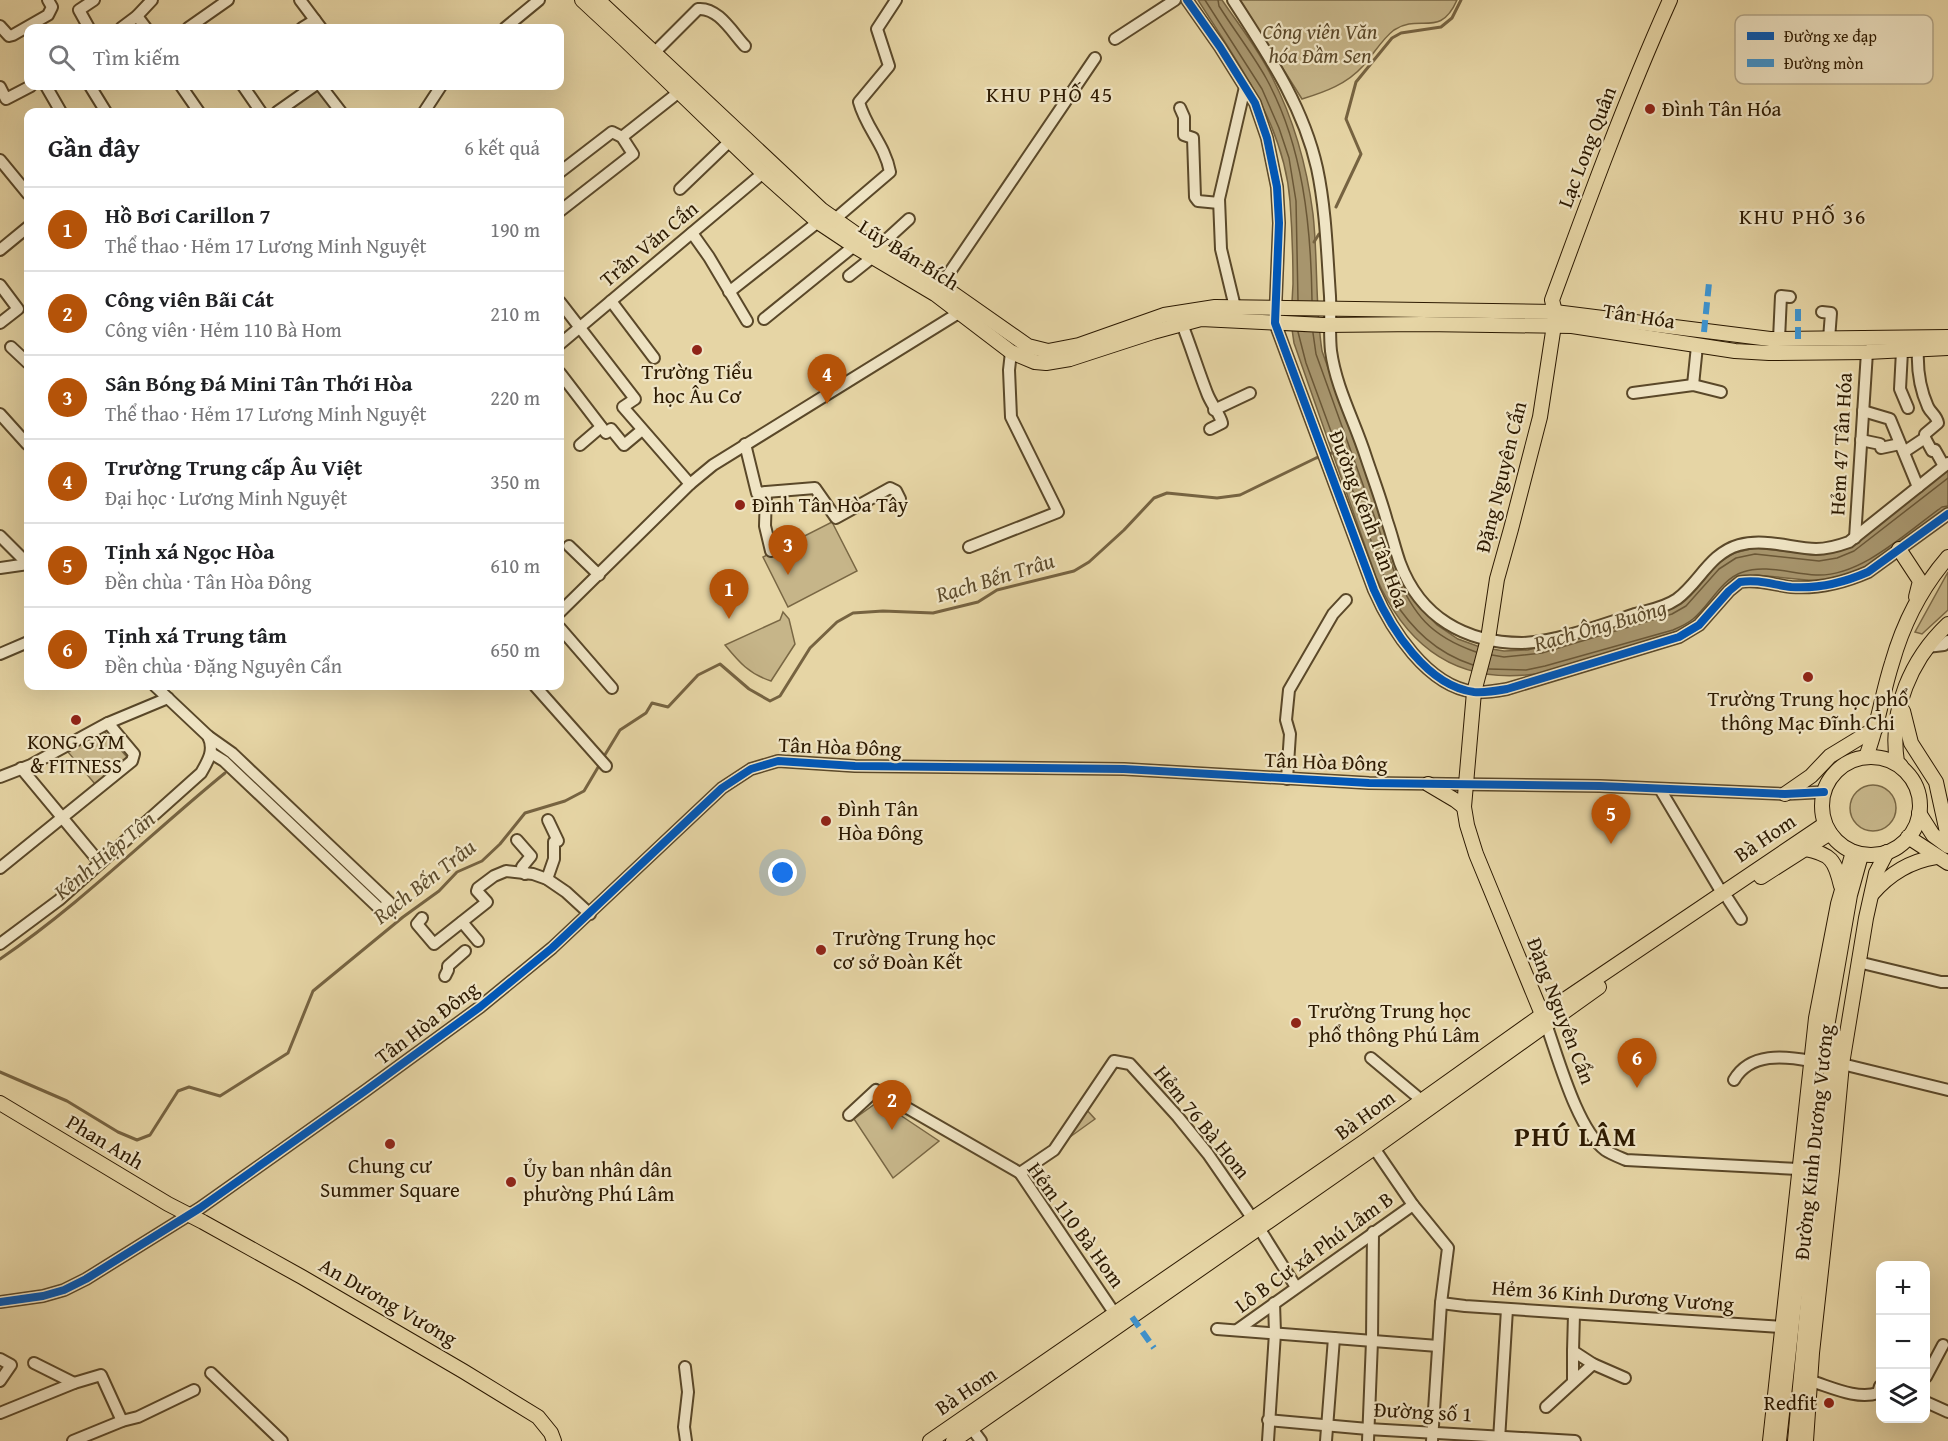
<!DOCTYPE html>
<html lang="vi">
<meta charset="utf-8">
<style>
:root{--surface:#fff;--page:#f2f2f2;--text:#202124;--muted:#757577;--line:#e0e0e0;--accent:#b45309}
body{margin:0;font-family:"Gentium Book Plus",serif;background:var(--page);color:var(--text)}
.controls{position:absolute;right:18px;bottom:18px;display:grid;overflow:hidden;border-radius:12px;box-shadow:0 6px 24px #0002}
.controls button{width:54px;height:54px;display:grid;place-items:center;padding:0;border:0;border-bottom:2px solid var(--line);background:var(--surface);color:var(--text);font:30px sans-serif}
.you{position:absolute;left:783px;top:873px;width:21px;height:21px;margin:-15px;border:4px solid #fff;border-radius:50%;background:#1a73e8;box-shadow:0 0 0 9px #1a73e833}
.badge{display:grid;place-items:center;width:39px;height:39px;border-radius:50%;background:var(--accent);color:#fff;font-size:20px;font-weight:700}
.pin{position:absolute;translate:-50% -50px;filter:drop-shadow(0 2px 3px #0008)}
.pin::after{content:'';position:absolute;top:32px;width:21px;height:18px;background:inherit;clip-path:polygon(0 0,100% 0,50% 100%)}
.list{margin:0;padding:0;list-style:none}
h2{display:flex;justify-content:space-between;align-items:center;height:78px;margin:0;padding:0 24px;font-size:26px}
h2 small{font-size:20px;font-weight:400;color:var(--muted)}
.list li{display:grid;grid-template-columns:39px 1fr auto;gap:18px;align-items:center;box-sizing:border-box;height:84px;padding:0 24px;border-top:2px solid var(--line)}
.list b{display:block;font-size:22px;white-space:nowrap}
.list p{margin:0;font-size:20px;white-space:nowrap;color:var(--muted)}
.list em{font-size:20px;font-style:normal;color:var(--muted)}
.icon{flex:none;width:33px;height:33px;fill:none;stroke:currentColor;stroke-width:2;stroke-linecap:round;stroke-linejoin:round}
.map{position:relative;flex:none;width:1948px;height:1441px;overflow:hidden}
.search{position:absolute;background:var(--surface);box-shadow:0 6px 24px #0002;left:24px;top:24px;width:540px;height:66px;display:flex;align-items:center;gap:15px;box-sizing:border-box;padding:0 21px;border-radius:12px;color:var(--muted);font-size:22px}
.panel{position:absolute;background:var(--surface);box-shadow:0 6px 24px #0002;left:24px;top:108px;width:540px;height:582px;border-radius:12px}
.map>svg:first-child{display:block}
.green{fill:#c6b589;stroke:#796744;stroke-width:1.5}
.water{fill:#a7956d;stroke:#766341;stroke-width:1.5}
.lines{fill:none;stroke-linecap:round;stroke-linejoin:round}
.shore{stroke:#6a5736;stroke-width:1.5}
.stream{stroke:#766341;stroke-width:3}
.minor-casing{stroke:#5a4829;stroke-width:14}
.major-casing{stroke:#2c1900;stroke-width:16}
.minor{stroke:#efe4c4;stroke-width:10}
.major{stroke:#e6d5a5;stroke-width:14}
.quiet{stroke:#3c93d0;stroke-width:6;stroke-dasharray:12 6;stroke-linecap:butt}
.cycleway-casing{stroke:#efe4c4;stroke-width:11}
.cycleway{stroke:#0057b8;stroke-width:8}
.poi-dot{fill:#8f2418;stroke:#efe4c4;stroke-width:2}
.labels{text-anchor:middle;stroke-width:4.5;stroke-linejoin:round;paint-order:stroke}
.park-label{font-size:21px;font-style:italic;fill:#5a4829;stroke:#efe4c4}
.poi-label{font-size:21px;fill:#2c1900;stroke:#efe4c4;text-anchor:start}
.street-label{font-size:21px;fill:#2c1900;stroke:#efe4c4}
.neighbourhood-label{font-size:22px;letter-spacing:1.5px;fill:#2c1900;stroke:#efe4c4}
.water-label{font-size:22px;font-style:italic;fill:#5d4b2c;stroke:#efe4c4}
.district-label{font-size:27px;font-weight:bold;letter-spacing:1.5px;fill:#2c1900;stroke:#efe4c4}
.key{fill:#efe4c4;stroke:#b4a789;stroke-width:1.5}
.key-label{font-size:16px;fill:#2c1900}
</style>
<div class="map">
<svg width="1948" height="1441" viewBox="0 0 1948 1441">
<rect width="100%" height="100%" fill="#e6d5a5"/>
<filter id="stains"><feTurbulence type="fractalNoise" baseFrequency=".00333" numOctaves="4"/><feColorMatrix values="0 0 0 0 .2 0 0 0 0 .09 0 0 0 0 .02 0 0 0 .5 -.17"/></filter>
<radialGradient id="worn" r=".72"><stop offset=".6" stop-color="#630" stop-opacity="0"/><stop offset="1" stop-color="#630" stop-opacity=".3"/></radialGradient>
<g class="green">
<path d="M1240 0H1457C1440 39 1420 13 1394 30 1382 39 1373 55 1363 66 1347 84 1325 92 1302 99Z"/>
<path d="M315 86 338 112H281Z"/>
<path d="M832 522 857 571 788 607 763 557Z"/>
<path d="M1948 572V610L1922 634 1915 632Z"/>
<path d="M783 612 789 619 795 644 771 681C749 674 739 662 725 645L780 620Z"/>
<path d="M104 731 127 757 95 784 68 752Z"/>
<circle cx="1873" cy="808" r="23"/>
<path d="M879 1101 939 1141 893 1178 854 1119Z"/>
<path d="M1085 1108 1095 1119 1063 1142Z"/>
</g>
<path class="water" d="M1198 0H1222C1239 25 1259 50 1272 77 1294 120 1307 167 1313 214 1318 259 1315 306 1322 351L1400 569 1418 605 1437 625 1458 639 1480 647 1504 651 1528 650 1670 609 1715 565 1734 553 1755 548 1818 555 1836 552 1852 545 1948 470V510L1873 564 1841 579 1817 581 1756 575 1743 578 1689 630 1547 672C1464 688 1409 653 1376 577L1294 343C1290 323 1292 304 1293 284 1293 257 1292 228 1290 201 1284 124 1238 63 1198 0Z"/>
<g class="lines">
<g class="shore">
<path d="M1205 0 1262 89 1279 128 1289 158 1296 201 1298 300"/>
<path d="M1218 0 1219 6C1234 30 1252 53 1266 78 1303 145 1311 226 1312 300"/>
<path d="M1298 332 1306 363 1392 598C1412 629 1436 653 1473 665"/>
<path d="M1313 333 1316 354 1394 571C1414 615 1430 636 1476 652"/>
<path d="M1492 655 1504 657 1542 653 1672 614 1686 606 1719 569 1736 558 1755 554 1819 561 1837 558 1854 551 1948 478"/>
<path d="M1489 669 1526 670 1545 666 1673 630C1680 627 1687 624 1693 619 1710 605 1721 579 1743 572 1765 564 1792 574 1816 575 1861 577 1907 532 1942 507L1948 506"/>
</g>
<g class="stream">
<path d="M1336 207 1361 154 1346 119 1356 82 1392 38 1401 33 1441 27 1452 18 1461 0"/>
<path d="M1314 242 1319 234"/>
<path d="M603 758 620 730 646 713 652 703 668 707 698 675 720 664 749 689 770 701 780 696 810 648 837 622 853 613 883 611 933 613 978 602 997 590 1074 571 1089 562 1124 530 1154 498 1167 493 1217 498 1240 495 1316 458 1335 452"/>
<path d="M0 959C81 904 150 834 225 773"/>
<path d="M0 1072 67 1101 118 1132 137 1140 150 1135 178 1091 189 1087 220 1096 288 1053 313 991 403 917 439 891 457 872 482 861 500 844 525 813 565 801 584 791 600 764"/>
</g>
<defs>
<g id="minor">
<path d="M300 0 321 28"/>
<path d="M1187 0 1220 47 1255 103 1267 138 1277 187 1279 223 1275 323 1374 590C1391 629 1427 686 1474 692 1485 693 1496 691 1507 689L1679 637 1699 625 1729 591 1740 582C1758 579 1774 585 1791 587 1818 589 1843 583 1868 572L1948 514"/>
<path d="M1233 0C1267 53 1303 105 1317 168 1326 210 1327 254 1330 296 1331 314 1329 333 1331 351 1336 388 1355 422 1366 457 1373 478 1381 499 1387 521 1392 535 1395 549 1400 563 1420 617 1465 643 1522 643 1555 642 1602 625 1635 614 1649 610 1664 608 1677 599 1699 583 1710 553 1739 545 1764 538 1791 548 1816 549 1828 549 1838 546 1849 542L1948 463"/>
<path d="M137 16 146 28"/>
<path d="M0 26 9 36 13 35 48 15 52 7 48 0"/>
<path d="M89 28 79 10 94 0"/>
<path d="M121 28 137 16 152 0"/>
<path d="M188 28 228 0"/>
<path d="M302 28 315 20"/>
<path d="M505 28 539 0"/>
<path d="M1115 39 1175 0"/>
<path d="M654 53 698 9C718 7 732 32 745 46"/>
<path d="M46 86 61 112"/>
<path d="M90 86 106 112"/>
<path d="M181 86 199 112"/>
<path d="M243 86 261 112"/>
<path d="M321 86 341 112"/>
<path d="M0 87 6 99 31 86"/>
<path d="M1180 108 1184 117V135L1193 138 1195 197 1198 201 1219 203"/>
<path d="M277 112 314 86"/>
<path d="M424 112 441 86"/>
<path d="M622 137 679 92"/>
<path d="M0 160 28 194"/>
<path d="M560 172 612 132 622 137 633 154 560 211"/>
<path d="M680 189 730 141"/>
<path d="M835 219 890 172C885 145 866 128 859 102L889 66 877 29 896 0"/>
<path d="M692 233 709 257 747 321"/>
<path d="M0 250 28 227"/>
<path d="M849 276 874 256 886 240 909 219"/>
<path d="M0 285 18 309 0 323"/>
<path d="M937 291 1095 58"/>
<path d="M729 292 818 222"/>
<path d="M611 301 654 358"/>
<path d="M560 302 635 399 623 407 690 484"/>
<path d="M1235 307 1221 249 1219 199 1245 87"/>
<path d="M1822 312 1831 313 1829 339"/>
<path d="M764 319 854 246"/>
<path d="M1182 324C1191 347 1198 370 1207 393 1211 404 1220 414 1222 423L1210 429"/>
<path d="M1779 339 1781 296 1790 297"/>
<path d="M560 344 763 173"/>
<path d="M11 347 28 363"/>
<path d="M1918 350C1917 369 1920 389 1928 407 1931 413 1937 416 1938 423L1925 434V438L1932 451 1935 450 1944 466"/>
<path d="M1902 351 1900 389 1908 408"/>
<path d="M560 373 606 433 611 429 624 445 642 430"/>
<path d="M1693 385 1697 346"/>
<path d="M1633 393 1693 385 1721 392"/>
<path d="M1214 410 1250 393"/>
<path d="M1863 411 1890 419 1918 487"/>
<path d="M0 414 27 444"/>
<path d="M1861 440 1880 444 1881 448 1900 444"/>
<path d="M745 444 757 493 766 492 765 526 771 551"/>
<path d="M580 445 601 427"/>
<path d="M1904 452 1925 438"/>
<path d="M766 492 815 488 836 518 890 488 896 491 900 499"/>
<path d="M0 536 28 564"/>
<path d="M1855 538 1867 352"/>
<path d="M569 546 599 575"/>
<path d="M969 547 1058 512 1011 417 1009 370 1011 352"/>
<path d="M0 568 28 564"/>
<path d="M560 612 690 484 713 465 965 309"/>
<path d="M560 628 612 688"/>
<path d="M1927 647 1944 645 1948 641"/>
<path d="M0 654 28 642"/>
<path d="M535 686 606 766"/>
<path d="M208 736 232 753 389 902 381 910 224 761 211 753"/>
<path d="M21 768 100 863"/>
<path d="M0 777 31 765 108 723 168 698"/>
<path d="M1287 779 1290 734 1286 720 1289 690 1333 614 1346 600"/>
<path d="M1660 789 1722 893"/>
<path d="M517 840 531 856 522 867 525 874"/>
<path d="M0 868 132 761 134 754 108 723"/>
<path d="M547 879 554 859V842L558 841 548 820"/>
<path d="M1728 899 1741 919"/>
<path d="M422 918 417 924 434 944 487 902 477 891 478 888 494 876 506 871 533 874 547 879 566 892 590 914"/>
<path d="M462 922 478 941"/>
<path d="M0 944 59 900 201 773C208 761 215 750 208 736L155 686"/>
<path d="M1858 962 1941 982H1948"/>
<path d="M445 976 448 970V966L465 951"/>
<path d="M1546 1024C1558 1057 1577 1129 1605 1150 1611 1154 1619 1157 1626 1160L1798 1169"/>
<path d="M1371 1058 1426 1104"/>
<path d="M1842 1064 1948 1090"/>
<path d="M1734 1080C1750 1052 1785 1056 1811 1061"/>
<path d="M849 1115 876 1090 1020 1173 1115 1314"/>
<path d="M1374 1148 1413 1205 1448 1248 1441 1303 1432 1441"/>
<path d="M1020 1173 1054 1150 1114 1061 1130 1064 1178 1117 1208 1154 1259 1228 1296 1287"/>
<path d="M0 1302 43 1296 64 1290 86 1279 200 1208 365 1091 480 1007 552 948 722 788 751 769 778 761 855 766 1124 769 1369 783 1600 786 1785 794 1824 792"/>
<path d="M1441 1303 1465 1306 1782 1327"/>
<path d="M1574 1314 1573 1351 1593 1364 1625 1378"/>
<path d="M1217 1329 1438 1346"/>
<path d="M1237 1330 1413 1205"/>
<path d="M1573 1351V1381"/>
<path d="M0 1359 11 1365 0 1381"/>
<path d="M34 1363 74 1383"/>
<path d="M685 1367 688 1392 684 1427 686 1441"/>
<path d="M211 1373 282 1441"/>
<path d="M1926 1377 1943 1345"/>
<path d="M1811 1381C1831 1387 1857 1400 1878 1393L1880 1386"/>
<path d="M1926 1402 1948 1412"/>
<path d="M1546 1407 1593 1364"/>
<path d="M0 1413 74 1383 101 1375 122 1421"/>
<path d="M1268 1420 1368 1429 1575 1441"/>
<path d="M967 1422 981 1441"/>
<path d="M1499 1440 1507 1309"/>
<path d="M73 1441 122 1421 138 1417 194 1390"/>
<path d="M1268 1441 1275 1333 1274 1303"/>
<path d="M1326 1441 1334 1338"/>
<path d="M1368 1441 1372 1341 1373 1232"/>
</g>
<g id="major">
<path d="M582 0 624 39 763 173 818 222 854 246 935 294 1011 352 1035 362 1046 363 1070 359 1153 332 1201 319 1324 325 1422 324 1572 326 1735 351 1769 353 1867 352 1948 348"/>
<path d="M598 0 822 210 866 241 941 285 1028 346 1048 351 1079 345 1164 315 1215 307 1555 312 1770 339 1948 337"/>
<path d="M1899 549 1920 581 1916 597"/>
<path d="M1903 711 1911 743 1936 782 1948 837"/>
<path d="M1866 757C1878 726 1882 694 1892 663 1903 624 1922 587 1948 557"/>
<circle cx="1871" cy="806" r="49"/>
<path d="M1901 766 1897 762C1889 710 1911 659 1948 624"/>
<path d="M1428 784 1455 800 1464 807"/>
<path d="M1785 794 1811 776 1830 756 1876 728"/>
<path d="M1919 813 1933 835 1948 846"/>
<path d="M1908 837 1948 863"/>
<path d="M1805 849C1831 854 1835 860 1841 886"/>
<path d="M1761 877 1830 833"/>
<path d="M1872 894C1889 874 1911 861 1936 857"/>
<path d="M1546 1024 1476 854 1467 825 1464 807 1474 692 1488 639 1497 579 1511 529 1540 417 1554 325 1555 312 1552 300C1589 199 1626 98 1670 0"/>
<path d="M1820 1067 1850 895 1860 859"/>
<path d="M0 1103 168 1204 203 1222 302 1277 463 1371 538 1417 551 1433 554 1441"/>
<path d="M930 1441 1365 1141 1542 1015 1825 824"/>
<path d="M953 1441 1374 1148 1599 987"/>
<path d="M1770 1441 1816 1018 1838 904 1853 852"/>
<path d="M1779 1441 1818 1086"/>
<path d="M1795 1441 1820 1170 1832 1062 1837 1037"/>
<path d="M1806 1441 1812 1353 1832 1171 1842 1064 1866 918 1876 873 1887 852"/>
</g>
</defs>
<use href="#minor" class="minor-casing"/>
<use href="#major" class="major-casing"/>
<use href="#minor" class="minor"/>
<use href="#major" class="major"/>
<g class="quiet">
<path d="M1704 332 1709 283"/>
<path d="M1798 339V304"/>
<path d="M1132 1317 1154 1348"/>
</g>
<defs>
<g id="cycleway">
<path d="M1187 0 1220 47 1255 103 1267 138 1277 187 1279 223 1275 323 1374 590C1391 629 1427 686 1474 692 1485 693 1496 691 1507 689L1679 637 1699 625 1729 591 1740 582C1758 579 1774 585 1791 587 1818 589 1843 583 1868 572L1948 514"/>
<path d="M0 1302 43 1296 64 1290 86 1279 200 1208 365 1091 480 1007 552 948 722 788 751 769 778 761 855 766 1124 769 1369 783 1600 786 1785 794 1824 792"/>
</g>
</defs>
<use href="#cycleway" class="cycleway-casing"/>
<use href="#cycleway" class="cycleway"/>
</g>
<g class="poi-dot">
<circle cx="1650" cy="109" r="6"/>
<circle cx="697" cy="350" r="6"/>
<circle cx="740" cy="505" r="6"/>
<circle cx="1808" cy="677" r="6"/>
<circle cx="76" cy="720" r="6"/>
<circle cx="826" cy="821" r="6"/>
<circle cx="821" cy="950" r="6"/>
<circle cx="1296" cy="1023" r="6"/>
<circle cx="390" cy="1144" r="6"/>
<circle cx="511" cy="1182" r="6"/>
<circle cx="1829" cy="1403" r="6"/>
</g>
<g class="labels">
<g class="park-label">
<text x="1320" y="39">Công viên Văn<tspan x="1320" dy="24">hóa Đầm Sen</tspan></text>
</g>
<g class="poi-label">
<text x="1662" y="116">Đình Tân Hóa</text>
<text x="697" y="379" text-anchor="middle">Trường Tiểu<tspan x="697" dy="24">học Âu Cơ</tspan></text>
<text x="752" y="512">Đình Tân Hòa Tây</text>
<text x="1808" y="706" text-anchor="middle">Trường Trung học phổ<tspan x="1808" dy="24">thông Mạc Đĩnh Chi</tspan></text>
<text x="76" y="749" text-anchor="middle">KONG GYM<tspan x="76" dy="24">&amp; FITNESS</tspan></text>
<text x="838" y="816">Đình Tân<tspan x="838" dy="24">Hòa Đông</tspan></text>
<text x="833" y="945">Trường Trung học<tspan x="833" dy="24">cơ sở Đoàn Kết</tspan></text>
<text x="1308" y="1018">Trường Trung học<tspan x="1308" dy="24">phổ thông Phú Lâm</tspan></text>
<text x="390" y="1173" text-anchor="middle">Chung cư<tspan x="390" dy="24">Summer Square</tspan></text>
<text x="523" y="1177">Ủy ban nhân dân<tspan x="523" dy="24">phường Phú Lâm</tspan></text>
<text x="1817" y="1410" text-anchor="end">Redfit</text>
</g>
<g class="street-label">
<text transform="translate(1587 147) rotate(-69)" y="7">Lạc Long Quân</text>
<text transform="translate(649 244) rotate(-40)" y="7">Trần Văn Cẩn</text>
<text transform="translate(909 255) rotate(32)" y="7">Lũy Bán Bích</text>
<text transform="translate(1639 316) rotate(9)" y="7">Tân Hóa</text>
<text transform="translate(1841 444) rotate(-87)" y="7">Hẻm 47 Tân Hóa</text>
<text transform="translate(1501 477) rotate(-76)" y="7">Đặng Nguyên Cẩn</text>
<text transform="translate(1369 519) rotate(69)" y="7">Đường Kênh Tân Hóa</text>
<text transform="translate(840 747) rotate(2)" y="7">Tân Hòa Đông</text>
<text transform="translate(1326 762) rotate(2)" y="7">Tân Hòa Đông</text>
<text transform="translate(1765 838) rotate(-34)" y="7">Bà Hom</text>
<text transform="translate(1561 1011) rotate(69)" y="7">Đặng Nguyên Cẩn</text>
<text transform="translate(427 1023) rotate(-37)" y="7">Tân Hòa Đông</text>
<text transform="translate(1365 1115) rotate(-36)" y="7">Bà Hom</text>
<text transform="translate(1202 1122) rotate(51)" y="7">Hẻm 76 Bà Hom</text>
<text transform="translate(105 1142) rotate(31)" y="7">Phan Anh</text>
<text transform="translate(1814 1142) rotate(-84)" y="7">Đường Kinh Dương Vương</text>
<text transform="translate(1076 1225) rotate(54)" y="7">Hẻm 110 Bà Hom</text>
<text transform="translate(1314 1252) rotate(-36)" y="7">Lô B Cư xá Phú Lâm B</text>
<text transform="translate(1613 1296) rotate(4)" y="7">Hẻm 36 Kinh Dương Vương</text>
<text transform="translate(388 1302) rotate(30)" y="7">An Dương Vương</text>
<text transform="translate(966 1391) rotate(-34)" y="7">Bà Hom</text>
<text transform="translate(1423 1412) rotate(3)" y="7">Đường số 1</text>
</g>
<g class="neighbourhood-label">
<text x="1050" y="102">KHU PHỐ 45</text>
<text x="1803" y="224">KHU PHỐ 36</text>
</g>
<g class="water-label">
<text transform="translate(995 577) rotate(-17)" y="8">Rạch Bến Trâu</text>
<text transform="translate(1600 625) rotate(-16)" y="8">Rạch Ông Buông</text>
<text transform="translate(104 855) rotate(-40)" y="8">Kênh Hiệp Tân</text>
<text transform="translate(424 881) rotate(-38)" y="8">Rạch Bến Trâu</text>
</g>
<g class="district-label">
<text x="1576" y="1146">PHÚ LÂM</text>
</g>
</g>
<rect x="1735" y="15" width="198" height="69" rx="9" class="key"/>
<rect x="1747" y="32" width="27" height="8" fill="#0057b8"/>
<rect x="1747" y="59" width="27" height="8" fill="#3c93d0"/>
<g class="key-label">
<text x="1784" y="42">Đường xe đạp</text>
<text x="1784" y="69">Đường mòn</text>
</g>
<rect width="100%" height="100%" filter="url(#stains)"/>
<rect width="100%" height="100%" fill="url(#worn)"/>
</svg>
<div class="controls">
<button>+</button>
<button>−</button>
<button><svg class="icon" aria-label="layers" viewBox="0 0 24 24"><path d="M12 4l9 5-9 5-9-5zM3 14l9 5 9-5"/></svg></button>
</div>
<div class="you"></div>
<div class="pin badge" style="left:729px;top:619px">1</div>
<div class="pin badge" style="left:892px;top:1130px">2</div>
<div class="pin badge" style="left:788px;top:575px">3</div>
<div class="pin badge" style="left:827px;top:404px">4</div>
<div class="pin badge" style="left:1611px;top:844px">5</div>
<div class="pin badge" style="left:1637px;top:1088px">6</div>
<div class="search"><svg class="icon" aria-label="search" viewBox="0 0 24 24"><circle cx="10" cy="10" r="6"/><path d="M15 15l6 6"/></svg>Tìm kiếm</div>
<section class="panel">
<h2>Gần đây<small>6 kết quả</small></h2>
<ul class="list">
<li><span class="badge">1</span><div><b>Hồ Bơi Carillon 7</b><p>Thể thao · Hẻm 17 Lương Minh Nguyệt</p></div><em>190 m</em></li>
<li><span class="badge">2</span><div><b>Công viên Bãi Cát</b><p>Công viên · Hẻm 110 Bà Hom</p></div><em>210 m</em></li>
<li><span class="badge">3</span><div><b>Sân Bóng Đá Mini Tân Thới Hòa</b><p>Thể thao · Hẻm 17 Lương Minh Nguyệt</p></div><em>220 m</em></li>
<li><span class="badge">4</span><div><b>Trường Trung cấp Âu Việt</b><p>Đại học · Lương Minh Nguyệt</p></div><em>350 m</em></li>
<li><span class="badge">5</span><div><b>Tịnh xá Ngọc Hòa</b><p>Đền chùa · Tân Hòa Đông</p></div><em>610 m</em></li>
<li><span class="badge">6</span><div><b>Tịnh xá Trung tâm</b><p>Đền chùa · Đặng Nguyên Cẩn</p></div><em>650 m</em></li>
</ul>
</section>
</div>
